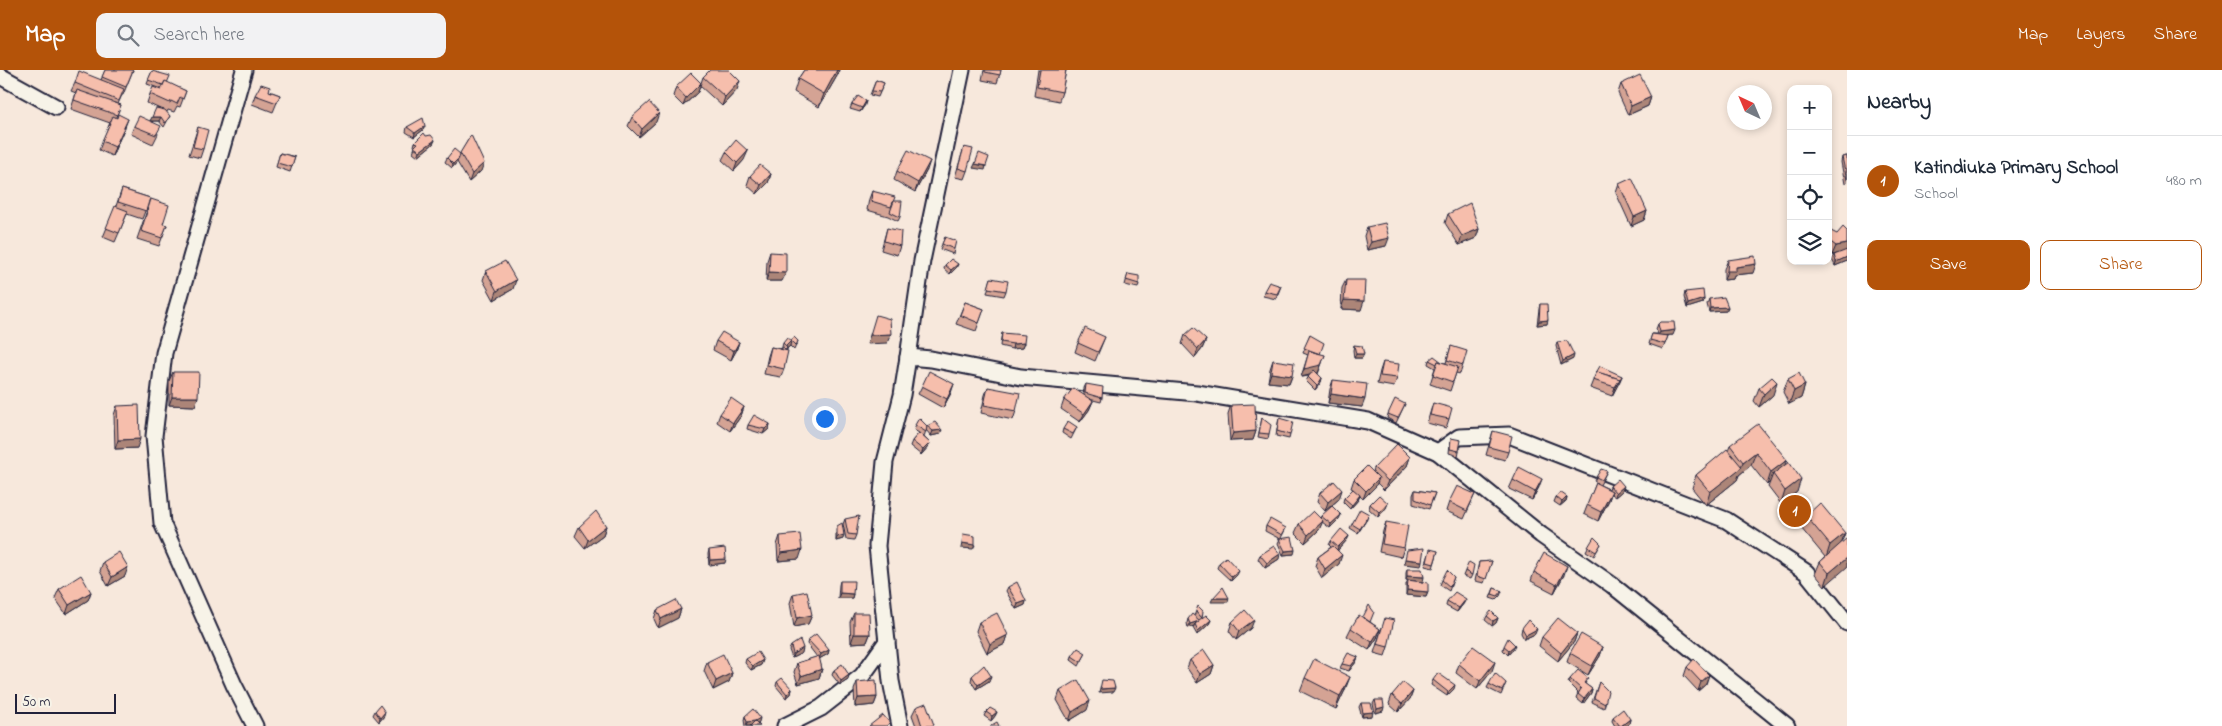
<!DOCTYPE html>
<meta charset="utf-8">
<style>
:root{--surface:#fff;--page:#f2f2f3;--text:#1f2937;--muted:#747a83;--line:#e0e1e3;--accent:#b45309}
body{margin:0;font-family:"Indie Flower",sans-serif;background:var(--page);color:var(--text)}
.controls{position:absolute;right:15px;top:15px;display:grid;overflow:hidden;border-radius:10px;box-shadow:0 2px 8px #0003}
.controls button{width:45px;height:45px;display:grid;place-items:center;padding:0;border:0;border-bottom:1px solid var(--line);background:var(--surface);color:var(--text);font:25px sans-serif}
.compass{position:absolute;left:1727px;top:15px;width:45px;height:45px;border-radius:50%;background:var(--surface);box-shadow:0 2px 8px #0003;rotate:316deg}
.scale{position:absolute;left:15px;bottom:12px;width:101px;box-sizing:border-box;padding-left:5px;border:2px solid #22223b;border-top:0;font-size:14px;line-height:18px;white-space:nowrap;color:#22223b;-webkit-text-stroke:4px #f7f3e8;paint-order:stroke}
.you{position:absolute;left:824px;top:348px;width:18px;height:18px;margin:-12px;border:4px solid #fff;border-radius:50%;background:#1a73e8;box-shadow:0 0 0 8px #1a73e833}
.badge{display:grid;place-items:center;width:32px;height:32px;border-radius:50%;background:var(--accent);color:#fff;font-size:16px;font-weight:700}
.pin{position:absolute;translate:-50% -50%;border:2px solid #fff;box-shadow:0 1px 5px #0006}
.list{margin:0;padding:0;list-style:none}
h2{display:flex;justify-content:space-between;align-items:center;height:65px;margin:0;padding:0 20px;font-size:21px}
h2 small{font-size:16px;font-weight:400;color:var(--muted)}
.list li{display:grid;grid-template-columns:32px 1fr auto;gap:15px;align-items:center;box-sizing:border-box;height:90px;padding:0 20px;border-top:1px solid var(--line)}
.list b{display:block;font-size:19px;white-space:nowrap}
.list p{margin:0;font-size:16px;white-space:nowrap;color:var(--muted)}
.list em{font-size:16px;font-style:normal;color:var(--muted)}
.actions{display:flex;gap:10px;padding:15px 20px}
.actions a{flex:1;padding:11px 0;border:1px solid var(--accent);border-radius:10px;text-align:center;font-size:18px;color:var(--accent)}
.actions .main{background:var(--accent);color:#fff}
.icon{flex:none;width:28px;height:28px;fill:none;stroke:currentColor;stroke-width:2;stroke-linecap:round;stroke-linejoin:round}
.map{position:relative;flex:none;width:1847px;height:656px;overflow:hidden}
header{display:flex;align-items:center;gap:30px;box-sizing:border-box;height:70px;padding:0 25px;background:var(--accent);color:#fff}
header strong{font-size:24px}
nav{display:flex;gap:28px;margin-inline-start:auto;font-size:18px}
.search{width:350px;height:45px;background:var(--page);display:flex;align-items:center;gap:12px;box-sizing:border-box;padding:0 18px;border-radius:10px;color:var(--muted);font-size:19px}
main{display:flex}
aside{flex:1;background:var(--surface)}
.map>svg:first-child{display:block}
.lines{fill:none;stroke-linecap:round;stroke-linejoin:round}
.minor-casing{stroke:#22223b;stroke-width:19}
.minor{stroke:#f7f3e8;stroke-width:15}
.wall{fill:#d4a394;stroke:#22223b}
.shaded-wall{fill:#ac8578;stroke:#22223b}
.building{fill:#f6beac;stroke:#22223b}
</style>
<header>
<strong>Map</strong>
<div class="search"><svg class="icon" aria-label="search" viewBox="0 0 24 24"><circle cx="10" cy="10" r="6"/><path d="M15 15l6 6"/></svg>Search here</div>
<nav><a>Map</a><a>Layers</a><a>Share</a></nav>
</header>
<main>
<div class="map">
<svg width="1847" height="656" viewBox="0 0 1847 656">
<rect width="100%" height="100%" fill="#f7e8dc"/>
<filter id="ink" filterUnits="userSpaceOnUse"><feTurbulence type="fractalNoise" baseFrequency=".02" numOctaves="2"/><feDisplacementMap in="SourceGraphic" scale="10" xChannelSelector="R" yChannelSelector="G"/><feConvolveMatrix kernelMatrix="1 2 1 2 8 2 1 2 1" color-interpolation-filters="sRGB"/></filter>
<g filter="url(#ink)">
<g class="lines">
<defs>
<g id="minor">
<path d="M244 0 164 283 154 366 162 453 234 615 255 656"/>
<path d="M962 0 922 191 908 287 931 289 1021 307 1197 323 1368 351 1438 382 1541 465 1612 515 1787 656"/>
<path d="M0 6 56 37"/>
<path d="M1438 382 1459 367 1509 365 1726 450 1806 502 1847 553"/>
<path d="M785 656 821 638 862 606 887 571"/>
<path d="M900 656 891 611 877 476 885 392 902 325 908 287"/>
</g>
</defs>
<use href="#minor" class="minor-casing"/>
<use href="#minor" class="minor"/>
</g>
<g class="wall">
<path d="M105 0H133L123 25H122L118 34 121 35 116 47 125 57 112 86 99 80 110 53 71 39 76 23 71 21 75 13 101 10Z"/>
<path d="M804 0H839L837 6 819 37 794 22 798 9Z"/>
<path d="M984 0H1001L997 13 982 10Z"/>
<path d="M1038 0H1066L1062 22 1059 31 1034 26Z"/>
<path d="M152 1 167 13 186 21 180 37 177 36 174 42 168 40 167 42H166L170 46 164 57 159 51H152L158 64 153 74 131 64 134 56 150 51 160 39 147 33 150 24 161 20V19L147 14Z"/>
<path d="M703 7 737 20 722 36 700 16 698 22 683 36 673 26 676 17 701 13Z"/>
<path d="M876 10 884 13 878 27 870 25Z"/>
<path d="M1621 14 1651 27 1648 36 1628 45 1618 23Z"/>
<path d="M269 21 280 25 273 42 252 34 255 25Z"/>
<path d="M852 34 865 35 860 42 850 39Z"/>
<path d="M632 47 656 52 639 67 628 56Z"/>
<path d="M425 56 423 60 414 67 406 62 407 57Z"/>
<path d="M198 57 203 79 200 88 189 85Z"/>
<path d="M471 65 481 101 469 112 457 92 452 98 445 92 447 88 460 84Z"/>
<path d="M435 70 433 74 418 86 413 82 415 77 414 76 415 72Z"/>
<path d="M964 77 967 101 964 109 955 107Z"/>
<path d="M726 82 744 90 734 101 722 90Z"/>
<path d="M280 83 295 87 290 102 276 97Z"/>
<path d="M1847 86V113L1845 114 1841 92 1842 87Z"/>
<path d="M927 100 915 122 894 110 897 101Z"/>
<path d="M771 104 768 113 757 124 747 115 750 106Z"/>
<path d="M1619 114 1647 141 1644 150 1631 156 1616 123Z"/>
<path d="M122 119 150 128 142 149 127 144 115 172 103 167 116 136Z"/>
<path d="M872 121 894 131 900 147 898 151 888 146 867 140 869 129Z"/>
<path d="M151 129 163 154 167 155 159 176 137 169Z"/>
<path d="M1448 144 1479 159 1476 168 1459 175 1445 153Z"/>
<path d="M1367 157 1386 176 1367 180 1364 166Z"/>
<path d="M887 158 900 176 897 185 881 180Z"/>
<path d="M1828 164 1847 191 1835 196 1832 189 1834 185 1836 184 1832 185 1828 181Z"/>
<path d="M945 167 954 179 953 184 940 179Z"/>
<path d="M770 182 782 211H766L767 191Z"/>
<path d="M1728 190 1753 203 1734 205 1733 209 1724 210V199Z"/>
<path d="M958 194 956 198 950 204 944 199 945 195Z"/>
<path d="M486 201 513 219 494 230 483 210Z"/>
<path d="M1128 204 1139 214 1138 218 1125 215Z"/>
<path d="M991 208 1006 221 1004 226 987 223Z"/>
<path d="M1346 210 1361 240 1341 239 1342 218Z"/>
<path d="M1281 216 1276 229 1263 226 1264 221Z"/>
<path d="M1685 222 1704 229 1703 233 1687 238 1684 227Z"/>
<path d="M1709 229 1728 237 1726 241 1709 242 1707 234Z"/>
<path d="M965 232 984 239 976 261 956 254Z"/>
<path d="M1540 234 1547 254 1537 255 1539 239Z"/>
<path d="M1658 254 1673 265H1665L1668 266 1663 279 1649 274 1652 264H1658L1656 259Z"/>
<path d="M1002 263 1024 273 1022 278 1012 279 1000 276 1001 268Z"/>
<path d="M1185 265 1206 270 1202 279 1195 288 1182 274Z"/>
<path d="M1310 265 1320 284 1322 293 1318 304 1322 308 1321 312 1315 320 1306 311 1309 306 1301 307 1308 285 1303 283Z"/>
<path d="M1105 267 1095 291 1075 282 1078 273Z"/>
<path d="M716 271 739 272 736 281 731 290 713 280Z"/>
<path d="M791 271H798L794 280 790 276 787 279 784 299 781 307 764 304 768 286 771 277 780 279 782 278V277L783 273Z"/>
<path d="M1557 272 1573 289 1561 295 1556 276Z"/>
<path d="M1354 275 1362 288H1354L1353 280Z"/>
<path d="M1451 276 1463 295 1460 304 1456 303 1450 321 1430 314 1435 298 1428 294 1429 290 1446 293Z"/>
<path d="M1273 290 1292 306 1289 314 1268 312 1270 299Z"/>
<path d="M1383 292 1397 308 1394 317 1377 314 1380 301Z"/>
<path d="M173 302 195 336 169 335V311Z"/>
<path d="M1596 303 1622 306 1612 326 1590 318Z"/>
<path d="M1788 309 1805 315 1801 328 1789 334 1783 322Z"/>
<path d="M1333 310 1362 337 1328 333 1330 319Z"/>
<path d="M1086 314 1102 328 1101 332 1089 329 1093 331 1089 340 1080 352 1061 339 1064 330 1084 325V318Z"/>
<path d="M922 316 951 323 943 338 918 324Z"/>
<path d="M988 317 1016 341 1013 350 981 343 985 325Z"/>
<path d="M1759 318 1773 325 1759 337 1754 331Z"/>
<path d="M1433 333 1449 349 1446 358 1427 353Z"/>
<path d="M1405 334 1396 353 1387 348 1388 344Z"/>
<path d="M1231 335 1256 361 1253 370 1230 371 1228 344Z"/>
<path d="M117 336 137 378 115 379 114 345Z"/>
<path d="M744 337 741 346 730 361 717 352 720 344Z"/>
<path d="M919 348 927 356 940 364 931 366 926 360 924 367 922 365 930 373 928 377 921 385 910 376 912 371 919 363 914 360Z"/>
<path d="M1262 348 1269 364 1268 369 1258 367Z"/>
<path d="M1279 348 1290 365 1289 369 1276 366 1278 353Z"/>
<path d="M770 354 769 359 763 364 747 359 748 355Z"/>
<path d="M1077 357 1071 369 1062 363 1063 359Z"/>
<path d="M1493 361 1508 382 1505 390 1486 385Z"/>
<path d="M1451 368 1459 381 1458 386 1449 383 1450 373Z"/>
<path d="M1730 375 1787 390 1784 396 1797 422 1781 434 1768 417 1770 412 1767 415 1751 395 1739 405 1737 410 1706 435 1692 418 1696 405 1728 380Z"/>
<path d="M1410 387 1407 396 1384 420 1377 413 1376 416 1363 429 1360 426 1358 430 1350 439 1343 432 1344 428 1353 419 1351 418 1354 409 1373 402 1374 398Z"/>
<path d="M1607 401 1600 415 1609 419 1610 416 1622 421 1615 427 1611 424 1609 430 1598 451 1584 444 1596 413H1597L1594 411 1596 407Z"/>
<path d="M1513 410 1539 417 1532 430 1509 419Z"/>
<path d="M1415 420 1435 423 1429 439 1413 434V425Z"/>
<path d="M1320 423 1339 429 1325 441 1317 432Z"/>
<path d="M1475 424 1464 449 1446 441 1449 432Z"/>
<path d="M1556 427H1567L1566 431 1560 436 1554 432Z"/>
<path d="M1388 433 1386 438 1378 447 1369 439 1370 434Z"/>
<path d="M1321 446 1339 449 1330 458 1322 452 1319 460 1305 473 1295 463 1299 454 1320 449Z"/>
<path d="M1806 446 1845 463 1825 516 1815 504 1820 492 1825 487 1801 458Z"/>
<path d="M845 449 856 465 854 470 846 469 843 454Z"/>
<path d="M1367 449 1358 463 1350 458 1352 454Z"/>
<path d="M1386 452 1404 478 1401 487 1379 482 1383 461Z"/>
<path d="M606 456 603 465 585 478 575 466 579 457Z"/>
<path d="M837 456 843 469 836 471V460Z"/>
<path d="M1266 456 1286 458 1281 468 1294 484 1283 485 1278 473 1280 469 1265 461Z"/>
<path d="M780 466 799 489 778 491 777 475Z"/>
<path d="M1349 466 1347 470 1338 480 1339 494 1322 508 1315 496 1318 487 1331 477 1329 475 1331 471Z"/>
<path d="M1601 474 1594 486 1586 481 1588 477Z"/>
<path d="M709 480 725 493 709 495 708 484Z"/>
<path d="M1438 481 1433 498 1425 496 1429 484Z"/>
<path d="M1260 485 1279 489 1265 498 1258 489Z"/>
<path d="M1492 491 1484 513 1475 511 1479 492Z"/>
<path d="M103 492 125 506 108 516 100 501Z"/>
<path d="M1219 493 1237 505 1231 511 1217 498Z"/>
<path d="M1407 499 1423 512 1414 511 1428 522 1426 527 1406 525V514L1408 510H1406V503Z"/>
<path d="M1465 501 1472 505 1470 509 1463 506Z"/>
<path d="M1534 502 1564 505 1554 523 1531 511Z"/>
<path d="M1454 507 1449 521 1440 515 1442 510Z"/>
<path d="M840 511 853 524 852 528H838L839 515Z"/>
<path d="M1008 517 1026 531 1025 535 1016 539 1006 521Z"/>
<path d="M1494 518 1502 521 1500 526 1496 530 1490 528Z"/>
<path d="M59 519 91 522 88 530 66 544 55 528Z"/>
<path d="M793 524 812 545 808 554 794 557 790 533Z"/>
<path d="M1447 531 1464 533 1457 542 1446 536Z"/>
<path d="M681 539 678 548 658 558 654 549 657 540Z"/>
<path d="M1196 541 1202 548 1211 550 1209 554 1197 565 1193 558 1194 556 1188 558 1187 553 1188 549 1194 546Z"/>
<path d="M854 543 870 564 867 572 851 573 850 552Z"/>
<path d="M1487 546 1498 548 1496 553 1492 556 1485 550Z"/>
<path d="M979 552 1008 565 1005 574 987 583 976 561Z"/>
<path d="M1232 552 1251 558 1236 570 1229 561Z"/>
<path d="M1370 552 1380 559 1377 568 1369 580 1347 566 1351 558Z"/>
<path d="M1382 557 1388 577 1385 586 1374 583Z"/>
<path d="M1522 558 1535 564 1524 569 1521 563Z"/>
<path d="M1577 563 1574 572 1558 591 1539 576 1542 567Z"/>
<path d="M808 570 829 580 828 584 819 589 822 599 819 608 798 614 794 602 797 593 817 587 807 574Z"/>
<path d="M791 576 802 583 792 588 789 580Z"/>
<path d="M1504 576 1513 579 1508 585 1503 580Z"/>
<path d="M1603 577 1600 586 1588 605 1567 592 1570 583Z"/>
<path d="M1086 583 1079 596 1071 590 1072 586Z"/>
<path d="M1358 587 1356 592 1349 601 1340 598 1342 594Z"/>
<path d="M746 589 763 590 761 595 751 600 745 593Z"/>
<path d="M1190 590 1214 595 1211 604 1197 613 1187 598Z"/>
<path d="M707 592 732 603 729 612 713 620 704 601Z"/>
<path d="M1459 594 1492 601 1477 619 1456 603Z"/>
<path d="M1687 597 1706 614 1698 621 1684 606Z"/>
<path d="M834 600 848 610 840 615 832 605Z"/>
<path d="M972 606 989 611 976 619 971 611Z"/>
<path d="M1305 608 1345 620 1336 639 1300 621Z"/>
<path d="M1570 609 1586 612 1585 614 1592 619 1591 623 1583 634 1576 628 1578 623 1568 613Z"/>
<path d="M1433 610 1454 619 1447 626 1431 615Z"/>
<path d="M777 612 792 619 791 624 786 628 776 616Z"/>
<path d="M857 612 877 627 874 635 855 637 854 620Z"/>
<path d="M1599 612 1605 634 1604 638 1592 632Z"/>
<path d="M1506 613 1501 625 1487 618 1489 614Z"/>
<path d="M1060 621 1087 640 1069 651 1057 630Z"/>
<path d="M1413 621 1410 629 1398 642 1389 634 1392 625Z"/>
<path d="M1375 630 1383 641 1375 643 1373 634Z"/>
<path d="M1361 633 1372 646 1362 647 1359 637Z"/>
<path d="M916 637 933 656H916L912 645Z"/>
<path d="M375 641 384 646 379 652 373 645Z"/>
<path d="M986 642H997L995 646 991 651 984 646Z"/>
<path d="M745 646 759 652 757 653 760 656H745L744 650Z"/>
<path d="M1613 647 1630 649 1629 654 1626 656H1615L1612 651Z"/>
</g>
<g class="shaded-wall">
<path d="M837 0H839L837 6 819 37 824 24Z"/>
<path d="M740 11 737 20 722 36 725 27Z"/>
<path d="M701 13 698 22 683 36 686 28Z"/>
<path d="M1651 27 1648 36 1628 45 1631 36Z"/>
<path d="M866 31 865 35 860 42 862 38Z"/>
<path d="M659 43 656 52 639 67 642 59Z"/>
<path d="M152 47H161L159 51H150Z"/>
<path d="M128 49 125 57 112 86 115 77Z"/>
<path d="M425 56 423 60 414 67 415 63Z"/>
<path d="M435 70 433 74 418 86 420 81Z"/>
<path d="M748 81 744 90 734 101 737 93Z"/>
<path d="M459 88 457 92 452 98 453 94Z"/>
<path d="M930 91 927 100 915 122 918 113Z"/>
<path d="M484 93 481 101 469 112 472 104Z"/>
<path d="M975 94 986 96 985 100 973 98Z"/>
<path d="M771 104 768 113 757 124 761 115Z"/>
<path d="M1647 141 1644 150 1631 156 1634 147Z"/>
<path d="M1479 159 1476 168 1459 175 1462 166Z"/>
<path d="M1389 168 1386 176 1367 180 1371 172Z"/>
<path d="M1847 174V182L1832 185 1836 176Z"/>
<path d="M1847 187V191L1835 196 1836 192Z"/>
<path d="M958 194 956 198 950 204 951 200Z"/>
<path d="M1756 194 1753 203 1734 205 1733 209 1724 210 1727 201 1736 197Z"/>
<path d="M769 202 786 203 782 211H766Z"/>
<path d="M516 210 513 219 494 230 497 221Z"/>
<path d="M1704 229 1703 233 1687 238 1688 234Z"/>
<path d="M1344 230 1364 231 1361 240 1341 239Z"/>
<path d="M1728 237 1726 241 1709 242 1710 238Z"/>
<path d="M1548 250 1547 254 1537 255 1539 251Z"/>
<path d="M1675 260 1673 265 1658 266 1660 262Z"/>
<path d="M891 264 887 273 867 274 870 265Z"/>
<path d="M1206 270 1202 279 1195 288 1198 279Z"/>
<path d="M791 271 790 276 785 280 786 276Z"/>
<path d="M739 272 736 281 731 290 734 281Z"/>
<path d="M1024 273 1022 278 1012 279 1013 274Z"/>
<path d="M1356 284H1364L1362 288H1354Z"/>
<path d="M1325 285 1318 303 1301 307 1304 299Z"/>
<path d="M1574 285 1573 289 1561 295 1563 291Z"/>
<path d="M1271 303 1292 306 1289 314 1268 312Z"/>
<path d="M1622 306 1620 311 1612 326 1615 317Z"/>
<path d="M1322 308 1321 312 1315 320 1317 316Z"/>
<path d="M1777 312 1773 325 1759 337 1764 324Z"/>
<path d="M954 314 951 323 943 338 947 329Z"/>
<path d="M1805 315 1801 328 1789 334 1794 321Z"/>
<path d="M1331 324 1365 329 1362 337 1328 333Z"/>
<path d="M172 327H198L195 336 169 335Z"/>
<path d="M1093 331 1089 340 1080 352 1084 344Z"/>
<path d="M744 337 741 346 730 361 733 353Z"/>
<path d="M770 354 769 359 763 364 765 359Z"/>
<path d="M942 360 940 364 931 366 933 361Z"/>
<path d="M1256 361 1253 370 1230 371 1233 363Z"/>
<path d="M140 369 137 378 115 379 118 370Z"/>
<path d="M930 373 928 377 921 385 923 380Z"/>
<path d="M1756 382 1751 395 1739 405 1737 410 1706 435 1710 422 1741 397 1743 392Z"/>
<path d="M1410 387 1407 396 1384 420 1388 411Z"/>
<path d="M1787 390 1782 403 1773 404 1770 412 1767 415 1771 402Z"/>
<path d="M1379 408 1376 416 1363 429 1366 421Z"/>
<path d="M1542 409 1539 417 1532 430 1535 422Z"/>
<path d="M1801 409 1797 422 1781 434 1785 421Z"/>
<path d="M1624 416 1622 421 1615 427 1616 423Z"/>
<path d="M1342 420 1339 429 1325 441 1328 432Z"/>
<path d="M1612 421 1609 430 1598 451 1601 442Z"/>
<path d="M1360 425 1358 430 1350 439 1352 435Z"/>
<path d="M1567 427 1566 431 1560 436 1562 432Z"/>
<path d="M1388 433 1386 438 1378 447 1379 442Z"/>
<path d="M1369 444 1367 449 1358 463 1360 459Z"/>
<path d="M1341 445 1339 449 1330 458 1331 454Z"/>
<path d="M1323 451 1319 460 1305 473 1308 465Z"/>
<path d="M606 456 603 465 585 478 588 470Z"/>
<path d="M1845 463 1840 476 1826 488 1830 475Z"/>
<path d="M844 465 843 469 836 471 837 467Z"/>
<path d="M1349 466 1347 470 1336 482 1338 477Z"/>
<path d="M962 473 975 475 973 479 961 478Z"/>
<path d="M802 480 799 489 778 491 781 483Z"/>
<path d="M1295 480 1294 484 1283 485 1285 481Z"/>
<path d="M1280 484 1279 489 1265 498 1267 493Z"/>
<path d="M1342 485 1339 494 1322 508 1325 499Z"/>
<path d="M1847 488V497L1825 516 1829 503Z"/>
<path d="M726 489 725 493 709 495 710 490Z"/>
<path d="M1405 489 1422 491 1421 496 1404 494Z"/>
<path d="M1567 496 1564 505 1554 523 1557 515Z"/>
<path d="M128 497 125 506 108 516 112 507Z"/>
<path d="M1239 501 1237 505 1231 511 1232 507Z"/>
<path d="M1407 506 1424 507 1423 512 1406 510Z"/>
<path d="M1407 520 1428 522 1426 527 1406 525Z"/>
<path d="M91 522 88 530 66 544 69 535Z"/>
<path d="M840 523 853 524 852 528H838Z"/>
<path d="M1213 528H1229L1228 532H1211Z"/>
<path d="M1466 529 1464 533 1457 542 1459 538Z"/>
<path d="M1026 531 1025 535 1016 539 1018 534Z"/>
<path d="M681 539 678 548 658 558 661 549Z"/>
<path d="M812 545 808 554 794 557 797 548Z"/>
<path d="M1498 548 1496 553 1492 556 1493 551Z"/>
<path d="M1211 550 1209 554 1197 565 1198 561Z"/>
<path d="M1254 550 1251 558 1236 570 1239 561Z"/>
<path d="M1199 551 1195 554 1194 556 1188 558 1190 554Z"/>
<path d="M1380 559 1377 568 1369 580 1372 572Z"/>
<path d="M1537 559 1535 564 1524 569 1526 565Z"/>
<path d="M1577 563 1574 572 1558 591 1561 583Z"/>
<path d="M854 564H870L867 572 851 573Z"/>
<path d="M1008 565 1005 574 987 583 990 574Z"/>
<path d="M1515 575 1513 579 1508 585 1509 580Z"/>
<path d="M1603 577 1600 586 1588 605 1592 596Z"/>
<path d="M803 578 802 583 792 588 793 584Z"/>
<path d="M829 580 828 584 819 589 821 584Z"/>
<path d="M1358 587 1356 592 1349 601 1351 596Z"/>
<path d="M763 590 761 595 751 600 753 596Z"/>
<path d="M1495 592 1492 601 1477 619 1480 611Z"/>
<path d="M1214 595 1211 604 1197 613 1200 604Z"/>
<path d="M822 599 819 608 798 614 801 606Z"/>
<path d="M732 603 729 612 713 620 716 611Z"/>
<path d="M849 605 848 610 840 615 841 611Z"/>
<path d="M1709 605 1706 614 1698 621 1701 612Z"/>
<path d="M991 606 989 611 976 619 978 615Z"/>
<path d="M1350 607 1345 620 1336 639 1340 626Z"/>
<path d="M1455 615 1454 619 1447 626 1448 622Z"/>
<path d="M1115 618 1113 622 1099 623 1100 619Z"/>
<path d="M792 619 791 624 786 628 787 624Z"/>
<path d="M1592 619 1591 623 1583 634 1584 629Z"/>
<path d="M1413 621 1410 629 1398 642 1402 634Z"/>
<path d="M877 627 874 635 855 637 858 628Z"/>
<path d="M1090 631 1087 640 1069 651 1072 642Z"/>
<path d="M1384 637 1383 641 1375 643 1377 639Z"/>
<path d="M385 642 384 646 379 652 380 648Z"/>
<path d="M997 642 995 646 991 651 992 646Z"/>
<path d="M1373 642 1372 646 1362 647 1363 643Z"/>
<path d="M760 648 759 652 753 656H746L747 652Z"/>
<path d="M1630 649 1629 654 1626 656H1621Z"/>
</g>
<g class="building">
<path d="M105 0H133L126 17 102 7Z"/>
<path d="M710 0H729L740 11 725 27 703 7Z"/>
<path d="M804 0H837L824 24 798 9Z"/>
<path d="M985 0H1001L1000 5 985 2Z"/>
<path d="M1040 0H1066L1062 22 1037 17Z"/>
<path d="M79 1 124 19 119 31 75 13Z"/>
<path d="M152 1 170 6 167 13 165 11 163 15 148 10Z"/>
<path d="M691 3 701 13 686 28 676 17Z"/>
<path d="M1640 5 1651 27 1631 36 1621 14Z"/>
<path d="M876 10 884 13 880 22 872 21Z"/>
<path d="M165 11 186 21 183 29 180 27 177 34 171 31 170 33 150 24 153 17 161 20Z"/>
<path d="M261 14 270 17 269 21 280 25 277 33 255 25Z"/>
<path d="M77 20 121 35 117 45 74 30Z"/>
<path d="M858 26 866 31 862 38 852 34Z"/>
<path d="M649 32 659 43 642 59 632 47Z"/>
<path d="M156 38 165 40 170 46 165 53 161 47H152Z"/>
<path d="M118 44 128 49 115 77 102 71 113 46 117 48Z"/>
<path d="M139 46 161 56 156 65 134 56Z"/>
<path d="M423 48 425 56 415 63 407 57Z"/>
<path d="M198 57 208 60 203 79 193 77Z"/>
<path d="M424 63 426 66 431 65 435 70 420 81 414 77 418 73 415 72Z"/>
<path d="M471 65 484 93 472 104 460 83Z"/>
<path d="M736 70 748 81 737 93 726 82Z"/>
<path d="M964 77 973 79 967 101 958 98Z"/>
<path d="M454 79 460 84 459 88 453 94 447 88Z"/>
<path d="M908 80 930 91 918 113 897 101Z"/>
<path d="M280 83 295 87 292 97 277 93Z"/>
<path d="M979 83 989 87 986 96 975 94Z"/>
<path d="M1847 86V110L1842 87Z"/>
<path d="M760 95 771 104 761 115 750 106Z"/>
<path d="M1632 108 1647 141 1634 147 1619 114Z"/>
<path d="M122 119 150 128 146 141 118 132Z"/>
<path d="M872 121 895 127 891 137 871 131Z"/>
<path d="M151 129 169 135 163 154 167 155 162 168 141 161Z"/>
<path d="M894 131H902L900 147 890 142Z"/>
<path d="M1470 133 1479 159 1462 166 1448 144Z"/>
<path d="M115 136 128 141 119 163 106 158Z"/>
<path d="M1385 153 1389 168 1371 172 1367 157Z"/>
<path d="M1843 157 1847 161V174L1836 176 1828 170V164L1831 161 1837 164Z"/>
<path d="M887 158 901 161 900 176 884 171Z"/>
<path d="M945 167 956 171 954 179 942 174Z"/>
<path d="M1847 180V187L1836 192 1834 185Z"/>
<path d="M770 182 786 183V203L769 202Z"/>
<path d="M1755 186 1756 194 1736 197V201H1727L1728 190Z"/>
<path d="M951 189 958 194 951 200 945 195Z"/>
<path d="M505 191 516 210 497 221 486 201Z"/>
<path d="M1128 204 1139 206V214L1126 210Z"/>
<path d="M991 208 1008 211 1006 221 988 218Z"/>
<path d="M1346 210H1365L1364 231 1344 230Z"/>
<path d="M1269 212 1281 216 1277 224 1264 221Z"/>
<path d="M1703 220 1704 229 1688 234 1685 222Z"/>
<path d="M1724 227 1728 237 1710 238 1709 229Z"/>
<path d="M965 232 984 239 979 253 960 245Z"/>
<path d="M1540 234H1547L1548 250 1539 251Z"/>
<path d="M876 245 890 249 891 264 870 265Z"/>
<path d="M1660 252H1674L1675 260 1660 262 1658 254Z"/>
<path d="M1085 258 1105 267 1098 282 1078 273Z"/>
<path d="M1193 258 1206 270 1198 279 1185 265Z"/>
<path d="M722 262 739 272 734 281 716 271Z"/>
<path d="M1002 263 1025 265 1024 273 1013 274 1001 272Z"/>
<path d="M1652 264 1668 266 1665 274 1650 270Z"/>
<path d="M1310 265 1324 273 1320 284 1304 278Z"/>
<path d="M794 267 798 271 796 276 791 271Z"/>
<path d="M787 268 791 271 786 276 787 280 781 279H780L786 276 783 273Z"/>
<path d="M1567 271 1574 285 1563 291 1557 272Z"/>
<path d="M1354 275 1362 276 1364 284H1356Z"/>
<path d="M1451 276 1467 281 1463 295 1447 290Z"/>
<path d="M771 277 788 281 784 299 767 295Z"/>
<path d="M1309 281 1325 285 1321 295 1304 299Z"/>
<path d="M1434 286 1442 292 1438 291 1437 294 1429 290Z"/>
<path d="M1273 290 1294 293 1292 306 1271 303Z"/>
<path d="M1438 291 1458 297 1453 312 1433 305Z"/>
<path d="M1383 292 1399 294 1397 308 1380 306Z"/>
<path d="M1600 296 1622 306 1618 312 1620 309 1597 302 1596 303Z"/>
<path d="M1314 300 1322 308 1317 316 1308 307Z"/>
<path d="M929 301 954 314 947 329 922 316Z"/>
<path d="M173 302H199L198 327H172Z"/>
<path d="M1597 302 1620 309 1615 317 1593 310Z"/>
<path d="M1799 303 1805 315 1794 321 1788 309Z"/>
<path d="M1772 307 1777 312 1764 324 1759 318Z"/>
<path d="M1333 310 1367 314 1365 329 1331 324Z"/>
<path d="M1086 314 1103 317 1102 328 1085 323Z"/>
<path d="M988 317 1020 323 1016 341 984 335Z"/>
<path d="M1073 318 1093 331 1084 344 1064 330Z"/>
<path d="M731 328 744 337 733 353 720 344Z"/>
<path d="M1395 329 1405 334 1398 348 1388 344Z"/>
<path d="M1433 333 1452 338 1449 349 1430 345Z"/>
<path d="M1255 334 1256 361 1233 363 1231 335Z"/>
<path d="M139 335 140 369 118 370 117 336Z"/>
<path d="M754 345 770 354 765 359 748 355Z"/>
<path d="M919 348 927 356 935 352 942 360 933 361 927 356 926 362 915 355Z"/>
<path d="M1262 348 1271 355 1269 364 1259 363Z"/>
<path d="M1279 348 1293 352 1290 365 1277 361Z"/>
<path d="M1068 351 1077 357 1073 364 1063 359Z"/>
<path d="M1758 354 1787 390 1771 402 1756 382 1743 392 1730 375Z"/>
<path d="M1493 361 1512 366 1508 382 1489 377Z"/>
<path d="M919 363 930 373 923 380 912 371Z"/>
<path d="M1451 368 1461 370 1459 381 1450 379Z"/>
<path d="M1397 374 1410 387 1388 411 1374 398Z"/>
<path d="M1727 379 1742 397 1710 422 1696 405Z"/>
<path d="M1789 392 1801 409 1785 421 1773 404Z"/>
<path d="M1367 396 1379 408 1366 421 1354 409Z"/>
<path d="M1519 397 1542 409 1535 422 1513 410Z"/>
<path d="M1601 399 1607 401 1602 410 1596 407Z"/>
<path d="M1618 409 1624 416 1616 423 1610 416Z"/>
<path d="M1334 411 1342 420 1328 432 1320 423Z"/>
<path d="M1596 413 1612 421 1601 442 1587 435Z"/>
<path d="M1457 416 1475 424 1467 441 1449 432Z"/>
<path d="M1353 419 1360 425 1352 435 1344 428Z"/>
<path d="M1415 420 1435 423 1430 435 1415 429Z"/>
<path d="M1560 422 1567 427 1562 432 1556 427Z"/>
<path d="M1379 425 1388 433 1379 442 1370 434Z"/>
<path d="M1820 433 1845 463 1830 475 1806 446Z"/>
<path d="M1332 436 1341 445 1331 454 1321 446Z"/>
<path d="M1360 439 1369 444 1360 459 1352 454Z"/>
<path d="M596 441 606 456 588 470 579 457Z"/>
<path d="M1313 441 1323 451 1308 465 1299 454Z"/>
<path d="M859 446 856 465 848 464 845 449Z"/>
<path d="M1270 449 1286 458 1282 465 1266 456Z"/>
<path d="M1386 452 1408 456 1404 478 1382 474Z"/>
<path d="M842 453 844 465 837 467V456Z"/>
<path d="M1341 459 1349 466 1338 477 1331 471Z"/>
<path d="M800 464 802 480 781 483 780 466Z"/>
<path d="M963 464 975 466V475L962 473Z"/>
<path d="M1292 467 1295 480 1285 481 1279 469Z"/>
<path d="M1594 467 1601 474 1596 482 1588 477Z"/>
<path d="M1847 468V488L1829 503 1820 492Z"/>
<path d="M1274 476 1280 484 1267 493 1260 485Z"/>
<path d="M1333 476 1342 485 1325 499 1318 487Z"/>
<path d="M725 478 726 489 710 490 709 480Z"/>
<path d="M1424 478 1422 491 1405 489 1407 480Z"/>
<path d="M1430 479 1438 481 1434 494 1427 492Z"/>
<path d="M119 482 128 497 112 507 103 492Z"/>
<path d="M1544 483 1567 496 1557 515 1534 502Z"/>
<path d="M1226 487 1239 501 1232 507 1219 493Z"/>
<path d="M1492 491 1486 509 1477 506 1479 492Z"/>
<path d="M1469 492 1474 495 1472 505 1465 501Z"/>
<path d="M1407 499H1422L1424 507 1407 506Z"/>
<path d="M1447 500 1454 507 1450 517 1442 510Z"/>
<path d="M81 505 91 522 69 535 59 519Z"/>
<path d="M1408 510 1428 513V522L1407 520Z"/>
<path d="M840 511H854L853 524 840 523Z"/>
<path d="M1017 512 1026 531 1018 534 1008 517Z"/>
<path d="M1223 517 1229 528H1213Z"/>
<path d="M1494 518 1502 521 1498 526 1492 524Z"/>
<path d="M807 521 812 545 797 548 793 524Z"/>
<path d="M1455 522 1466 529 1459 538 1447 531Z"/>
<path d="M676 530 681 539 661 549 657 540Z"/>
<path d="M1369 535 1374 542 1370 552 1363 547Z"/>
<path d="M1198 536 1203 541 1202 548 1196 541Z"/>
<path d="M1245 540 1254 550 1239 561 1232 552Z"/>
<path d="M1491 541 1498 548 1493 551 1487 546Z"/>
<path d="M854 543H869L870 564H854Z"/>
<path d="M997 543 1008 565 990 574 979 552Z"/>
<path d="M1192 544 1199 550 1206 545 1211 550 1198 561 1195 554 1199 551 1190 554 1188 549Z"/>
<path d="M1359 545 1380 559 1372 572 1351 558Z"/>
<path d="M1385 548 1394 550 1388 577 1377 574Z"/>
<path d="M1558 548 1577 563 1561 583 1542 567Z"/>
<path d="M1528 550 1537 559 1526 565 1522 558Z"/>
<path d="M816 564 829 580 821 584 808 570Z"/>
<path d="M1581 564 1603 577 1592 596 1570 583Z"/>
<path d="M1508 568 1515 575 1509 580 1504 576Z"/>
<path d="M800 570 803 578 793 584 791 576Z"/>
<path d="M1473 576 1495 592 1480 611 1459 594Z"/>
<path d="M1078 578 1086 583 1081 592 1072 586Z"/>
<path d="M1204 580 1214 595 1200 604 1190 590Z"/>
<path d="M758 582 763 590 753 596 746 589Z"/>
<path d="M1348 583 1358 587 1351 596 1342 594Z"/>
<path d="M723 584 732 603 716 611 707 592Z"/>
<path d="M819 586 822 599 801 606 797 593Z"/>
<path d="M1314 589 1350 607 1340 626 1305 608Z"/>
<path d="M1694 589 1709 605 1701 612 1687 597Z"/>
<path d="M842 594 849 605 841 611 834 600Z"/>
<path d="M984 595 991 606 978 615 972 606Z"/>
<path d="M1578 600 1588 608 1584 613 1592 619 1584 629 1578 624 1581 619 1570 609Z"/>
<path d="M1438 603 1455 615 1448 622 1433 610Z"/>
<path d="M1495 603 1506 613 1502 621 1489 614Z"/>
<path d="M782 608 792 619 787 624 777 612Z"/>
<path d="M876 610 877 627 858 628 857 612Z"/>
<path d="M1078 610 1090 631 1072 642 1060 621Z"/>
<path d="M1102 610 1113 611 1115 618 1100 619Z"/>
<path d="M1403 612 1413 621 1402 634 1392 625Z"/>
<path d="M1599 612 1608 621 1605 634 1594 628Z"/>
<path d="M1375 630H1383L1384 637 1377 639Z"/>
<path d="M926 633 934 655 931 656H922L916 637Z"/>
<path d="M1361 633H1371L1373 642 1363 643Z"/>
<path d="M380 635 385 642 380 648 375 641Z"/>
<path d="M990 638 997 642 992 646 986 642Z"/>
<path d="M753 639 760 648 755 651 747 652 745 646Z"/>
<path d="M1623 639 1630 649 1621 656H1620L1613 647Z"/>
<path d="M883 645 890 653 886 656H869Z"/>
<path d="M755 651 760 656H750Z"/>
<path d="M997 652 999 656H990Z"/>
</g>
</g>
</svg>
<div class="controls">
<button>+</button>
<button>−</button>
<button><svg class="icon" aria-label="locate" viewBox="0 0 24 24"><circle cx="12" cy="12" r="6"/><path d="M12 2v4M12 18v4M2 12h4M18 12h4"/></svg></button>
<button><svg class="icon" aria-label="layers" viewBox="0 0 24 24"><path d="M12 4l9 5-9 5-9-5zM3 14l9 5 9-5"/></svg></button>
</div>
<svg class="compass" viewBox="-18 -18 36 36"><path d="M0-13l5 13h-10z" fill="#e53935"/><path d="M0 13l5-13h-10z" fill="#747a83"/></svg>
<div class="scale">50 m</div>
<div class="you"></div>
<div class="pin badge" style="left:1795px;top:441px">1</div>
</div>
<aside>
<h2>Nearby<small></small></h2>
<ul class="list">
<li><span class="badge">1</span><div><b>Katindiuka Primary School</b><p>School</p></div><em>480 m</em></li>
</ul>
<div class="actions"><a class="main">Save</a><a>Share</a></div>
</aside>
</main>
